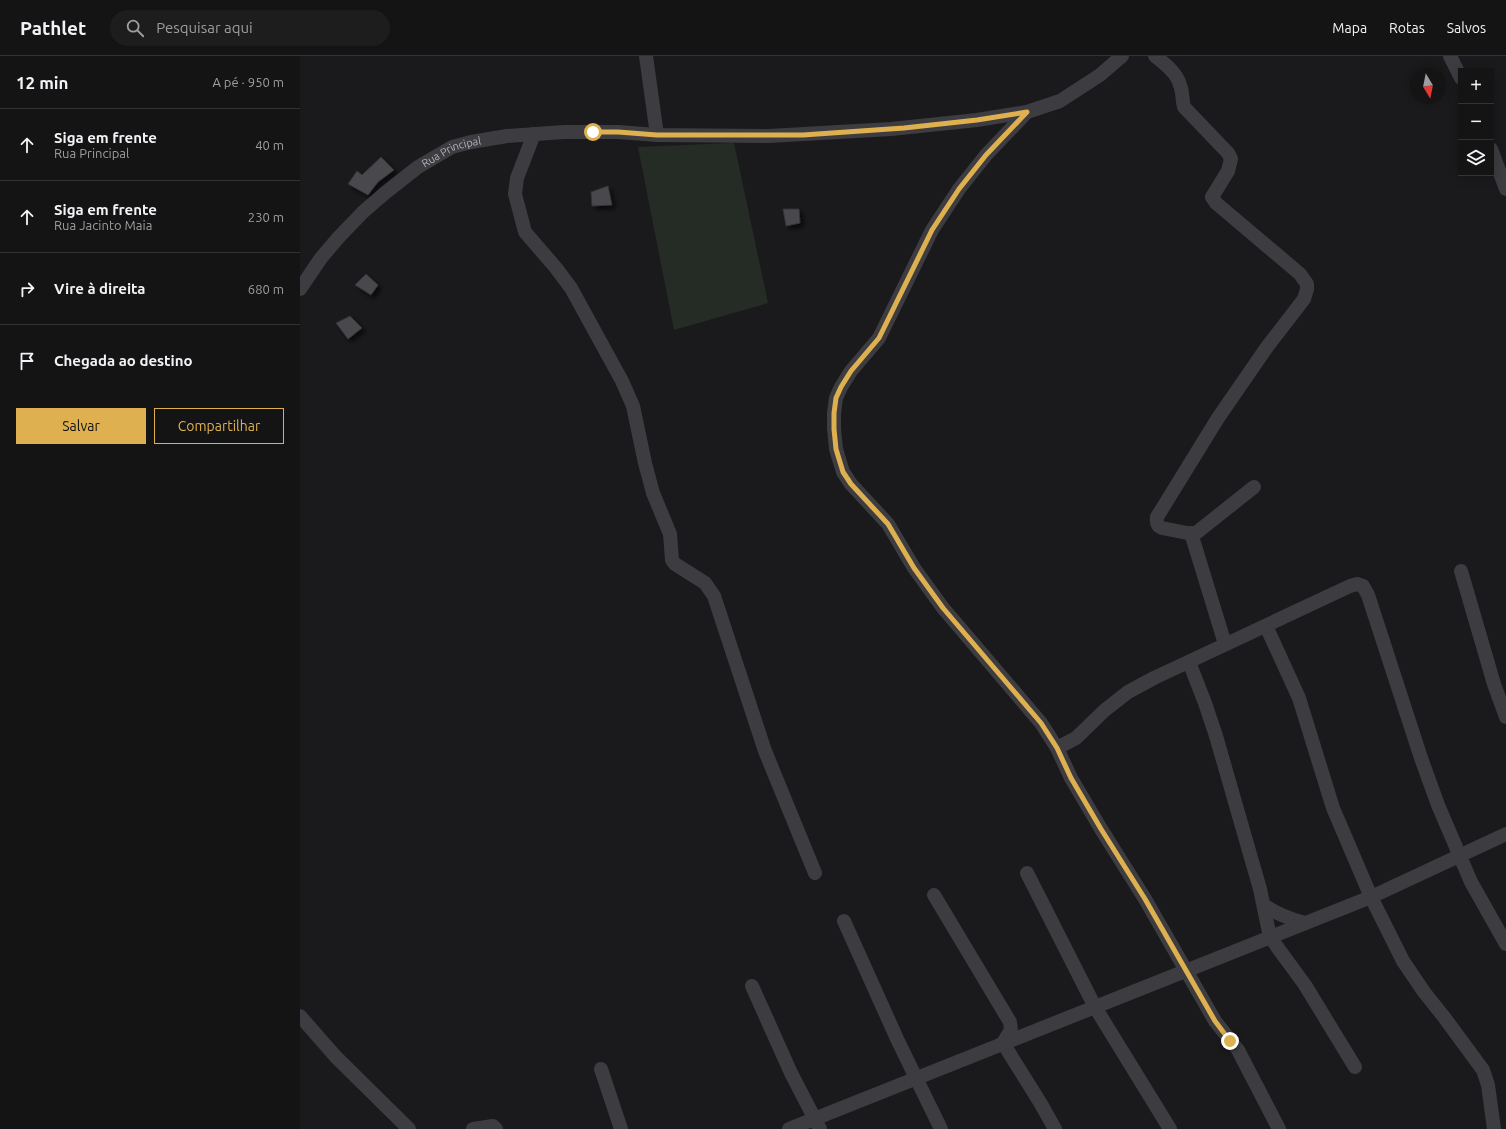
<!DOCTYPE html>
<html lang="pt">
<meta charset="utf-8">
<style>
:root{--surface:#141415;--page:#1d1d1e;--text:#f1f3f6;--muted:#9d9ea0;--line:#333334;--accent:#deb050}
body{margin:0;font-family:Ubuntu,sans-serif;background:var(--page);color:var(--text)}
.controls{position:absolute;right:12px;top:12px;display:grid;overflow:hidden;border-radius:0px;box-shadow:0 2px 10px #0003}
.controls button{width:36px;height:36px;display:grid;place-items:center;padding:0;border:0;border-bottom:1px solid var(--line);background:var(--surface);color:var(--text);font:20px sans-serif}
.compass{position:absolute;left:1110px;top:12px;width:36px;height:36px;border-radius:50%;background:var(--surface);box-shadow:0 2px 10px #0003;rotate:170deg}
.stop{position:absolute;width:12px;height:12px;margin:-9px;border:3px solid #deb050;border-radius:50%;background:#fff}
.stop.end{background:#deb050;border-color:#fff;box-shadow:0 1px 4px #0008}
.list{margin:0;padding:0;list-style:none}
h2{display:flex;justify-content:space-between;align-items:center;height:52px;margin:0;padding:0 16px;font-size:17px}
h2 small{font-size:13px;font-weight:400;color:var(--muted)}
.list li{display:grid;grid-template-columns:26px 1fr auto;gap:12px;align-items:center;box-sizing:border-box;height:72px;padding:0 16px;border-top:1px solid var(--line)}
.list b{display:block;font-size:15px;white-space:nowrap}
.list p{margin:0;font-size:13px;white-space:nowrap;color:var(--muted)}
.list em{font-size:13px;font-style:normal;color:var(--muted)}
.actions{display:flex;gap:8px;padding:12px 16px}
.actions a{flex:1;padding:9px 0;border:1px solid var(--accent);border-radius:0px;text-align:center;font-size:14px;color:var(--accent)}
.actions .main{background:var(--accent);color:#111}
.icon{flex:none;width:22px;height:22px;fill:none;stroke:currentColor;stroke-width:2;stroke-linecap:round;stroke-linejoin:round}
.map{position:relative;flex:none;width:1206px;height:1073px;overflow:hidden}
header{display:flex;align-items:center;gap:24px;box-sizing:border-box;height:56px;padding:0 20px;background:var(--surface);border-bottom:1px solid var(--line)}
header strong{font-size:19px}
nav{display:flex;gap:22px;margin-inline-start:auto;font-size:14px}
.search{width:280px;height:36px;background:var(--page);display:flex;align-items:center;gap:10px;box-sizing:border-box;padding:0 14px;border-radius:22px;color:var(--muted);font-size:15px}
main{display:flex}
aside{flex:1;background:var(--surface)}
.map>svg:first-child{display:block}
.green{fill:#252c26}
.building{fill:#494a4e;stroke:#343438;filter:url(#shadow)}
.lines{fill:none;stroke-linecap:round;stroke-linejoin:round}
.minor{stroke:#3c3c41;stroke-width:14}
.route{stroke:#deb050;stroke-width:5}
.labels{text-anchor:middle;stroke-width:3;stroke-linejoin:round;paint-order:stroke}
.street-label{font-size:11px;fill:#aeb2ba;stroke:#151517}
</style>
<header>
<strong>Pathlet</strong>
<div class="search"><svg class="icon" aria-label="search" viewBox="0 0 24 24"><circle cx="10" cy="10" r="6"/><path d="M15 15l6 6"/></svg>Pesquisar aqui</div>
<nav><a>Mapa</a><a>Rotas</a><a>Salvos</a></nav>
</header>
<main>
<aside>
<h2>12 min<small>A pé · 950 m</small></h2>
<ul class="list">
<li><svg class="icon" aria-label="ahead" viewBox="0 0 24 24"><path d="M12 20V5M6 11l6-6 6 6"/></svg><div><b>Siga em frente</b><p>Rua Principal</p></div><em>40 m</em></li>
<li><svg class="icon" aria-label="ahead" viewBox="0 0 24 24"><path d="M12 20V5M6 11l6-6 6 6"/></svg><div><b>Siga em frente</b><p>Rua Jacinto Maia</p></div><em>230 m</em></li>
<li><svg class="icon" aria-label="right" viewBox="0 0 24 24"><path d="M7 20v-9h11M14 6l5 5-5 5"/></svg><div><b>Vire à direita</b></div><em>680 m</em></li>
<li><svg class="icon" aria-label="arrive" viewBox="0 0 24 24"><path d="M6 21V4h12l-3 4 3 4H6"/></svg><div><b>Chegada ao destino</b></div></li>
</ul>
<div class="actions"><a class="main">Salvar</a><a>Compartilhar</a></div>
</aside>
<div class="map">
<svg width="1206" height="1073" viewBox="0 0 1206 1073">
<defs>
<filter id="shadow"><feDropShadow dx="3.5" dy="3.5" stdDeviation="2" flood-color="#0009"/></filter>
</defs>
<rect width="100%" height="100%" fill="#1a1a1c"/>
<path class="green" d="M434 87 468 247 374 274 338 91Z"/>
<g class="building">
<path d="M81 101 94 114 78 126 68 139 48 128 57 115 62 119Z"/>
<path d="M308 130 312 149 292 150 291 136Z"/>
<path d="M483 153H499L500 167 486 170Z"/>
<path d="M66 218 78 229 71 239 55 229Z"/>
<path d="M50 260 62 272 48 283 36 267Z"/>
</g>
<g class="lines">
<g class="minor">
<path d="M346 0 357 79"/>
<path d="M855 0C865 8 877 17 880 29 883 36 882 44 884 51L928 97 931 103 928 115 912 141 916 147 1000 218 1007 228V233L1004 243 967 291 918 362 857 461C856 467 857 470 862 472L887 477H896L954 431"/>
<path d="M1150 0 1161 22"/>
<path d="M727 56 686 99 659 133 632 174 579 282 551 315 541 331 536 342 534 357V373L536 393 543 416 551 428 588 468 614 512 643 552 741 667 757 692 771 722 801 773 845 843 915 965 938 994 979 1073"/>
<path d="M234 78 217 122 215 138 225 176 256 212 271 232 322 325 333 350 345 407 353 437 370 478 372 504 375 508 405 527 414 540 465 695 515 817"/>
<path d="M1191 93 1206 133"/>
<path id="s1" d="M0 233 21 202 38 182 63 156 85 137 118 111 152 91 171 86 207 80 264 76H318L357 79 469 80 591 73 677 64 727 56 760 45 800 19 822 0"/>
<path d="M891 477 925 588"/>
<path d="M1161 515 1194 628 1206 661"/>
<path d="M966 570 999 642 1033 752 1071 841 1103 905 1124 936 1144 961 1183 1014 1188 1029 1194 1073"/>
<path d="M889 606 905 647 916 680 960 833 970 881 1005 929 1055 1011"/>
<path d="M757 692 776 682 805 654 828 636 854 622 1050 530 1057 528 1063 530 1068 539 1121 702 1138 749 1171 826 1206 888"/>
<path d="M727 817 795 951 870 1073"/>
<path d="M634 839 710 966 711 974 703 987 741 1048 755 1073"/>
<path d="M964 849C976 858 990 863 1005 867"/>
<path d="M544 865 598 985 641 1073"/>
<path d="M452 930 491 1017 520 1073"/>
<path d="M0 960 36 1001 109 1073"/>
<path d="M301 1013 321 1073"/>
<path d="M173 1073 193 1070 196 1073"/>
<path d="M489 1073 1071 841 1206 778"/>
</g>
</g>
<g class="lines">
<path class="route" d="M293 76H318L357 79H503L604 72 677 64 727 56 686 99 659 133 632 174 579 282 551 315 541 331 536 342 534 357V373L536 393 543 416 551 428 588 468 614 512 643 552 741 667 757 692 771 722 801 773 845 843 915 965 930 985"/>
</g>
<g class="labels">
<g class="street-label">
<text dy="4" stroke="none"><textPath href="#s1" startOffset="208">Rua Principal</textPath></text>
</g>
</g>
</svg>
<div class="controls">
<button>+</button>
<button>−</button>
<button><svg class="icon" aria-label="layers" viewBox="0 0 24 24"><path d="M12 4l9 5-9 5-9-5zM3 14l9 5 9-5"/></svg></button>
</div>
<svg class="compass" viewBox="-18 -18 36 36"><path d="M0-13l5 13h-10z" fill="#e53935"/><path d="M0 13l5-13h-10z" fill="#9d9ea0"/></svg>
<div class="stop" style="left:293px;top:76px"></div>
<div class="stop end" style="left:930px;top:985px"></div>
</div>
</main>
